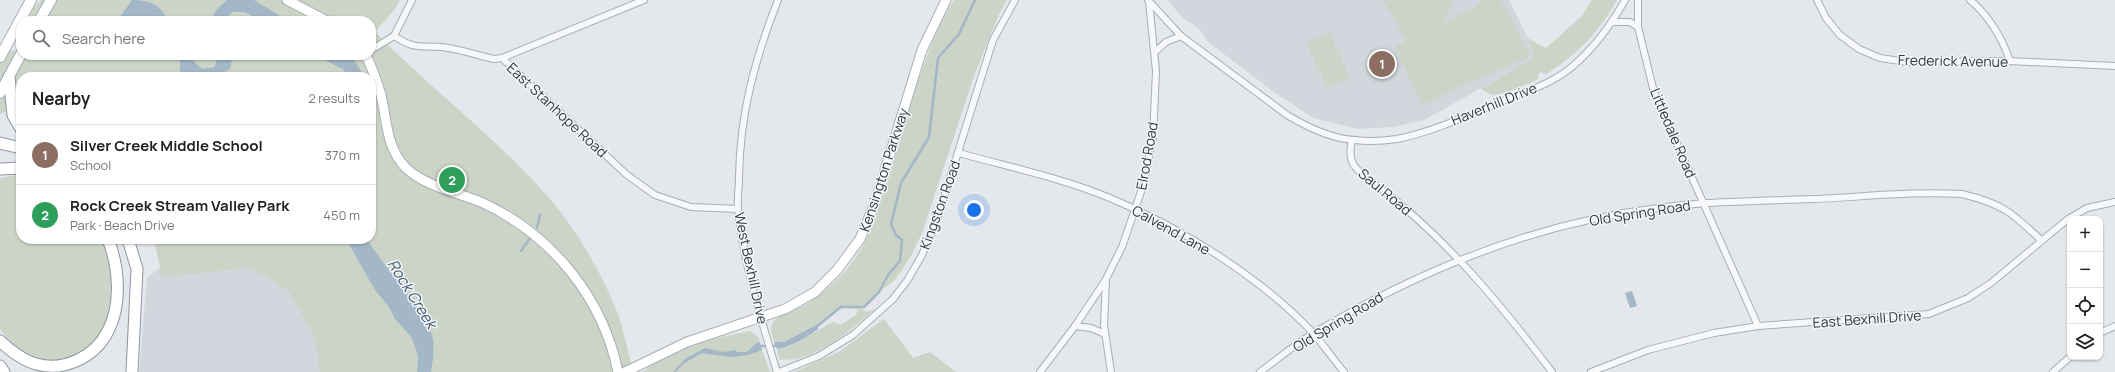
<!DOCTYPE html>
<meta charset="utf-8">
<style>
:root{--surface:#fff;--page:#f6f6f6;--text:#222;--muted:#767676;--line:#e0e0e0;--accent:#c3566e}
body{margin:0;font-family:Manrope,sans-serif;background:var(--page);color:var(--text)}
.controls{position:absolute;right:12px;bottom:12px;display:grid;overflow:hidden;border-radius:8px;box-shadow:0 1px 3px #0004}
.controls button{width:36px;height:36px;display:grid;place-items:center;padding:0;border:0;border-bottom:1px solid var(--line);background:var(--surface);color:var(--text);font:20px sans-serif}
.you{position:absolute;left:974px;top:210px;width:14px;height:14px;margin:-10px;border:3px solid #fff;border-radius:50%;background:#1a73e8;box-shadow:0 0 0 6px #1a73e833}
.badge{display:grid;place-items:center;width:26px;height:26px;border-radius:50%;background:var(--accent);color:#fff;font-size:13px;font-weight:700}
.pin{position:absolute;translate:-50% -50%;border:2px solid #fff;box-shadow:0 1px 4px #0006}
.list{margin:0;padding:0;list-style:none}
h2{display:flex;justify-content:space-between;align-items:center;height:52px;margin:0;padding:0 16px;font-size:17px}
h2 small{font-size:13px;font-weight:400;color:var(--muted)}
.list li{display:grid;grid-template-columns:26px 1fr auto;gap:12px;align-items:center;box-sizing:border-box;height:60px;padding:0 16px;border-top:1px solid var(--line)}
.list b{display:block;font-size:15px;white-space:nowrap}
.list p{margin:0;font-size:13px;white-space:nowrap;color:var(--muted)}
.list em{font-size:13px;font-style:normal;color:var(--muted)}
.icon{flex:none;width:22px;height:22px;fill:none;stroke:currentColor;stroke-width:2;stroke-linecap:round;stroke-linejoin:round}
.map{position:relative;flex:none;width:2115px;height:372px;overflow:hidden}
.search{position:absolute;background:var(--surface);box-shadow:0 1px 3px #0004;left:16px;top:16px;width:360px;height:44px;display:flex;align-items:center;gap:10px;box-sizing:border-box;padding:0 14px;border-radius:16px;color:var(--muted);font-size:15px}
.panel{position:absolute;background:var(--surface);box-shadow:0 1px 3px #0004;left:16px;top:72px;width:360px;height:172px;border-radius:16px}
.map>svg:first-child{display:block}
.built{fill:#d3d7dd}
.green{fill:#cbd4c6;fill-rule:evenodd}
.water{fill:#a3b7c7}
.pier{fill:#e4e7eb}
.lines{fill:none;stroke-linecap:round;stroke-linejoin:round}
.stream{stroke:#a3b7c7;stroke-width:2.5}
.street-casing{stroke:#a9aeb5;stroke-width:8}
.secondary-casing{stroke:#a9aeb5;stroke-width:11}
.primary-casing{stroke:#a5adb6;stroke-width:12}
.highway-casing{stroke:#8d96a0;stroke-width:13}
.street{stroke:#f7f8f9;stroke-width:6}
.secondary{stroke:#fff;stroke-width:9}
.primary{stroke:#fff;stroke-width:10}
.highway{stroke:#fff;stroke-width:11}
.labels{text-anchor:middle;stroke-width:3;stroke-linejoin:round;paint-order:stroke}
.street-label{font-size:14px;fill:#2d3642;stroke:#f4f6f8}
.water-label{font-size:15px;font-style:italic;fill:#3b5872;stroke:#f4f6f8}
</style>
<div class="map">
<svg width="2115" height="372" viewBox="0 0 2115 372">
<rect width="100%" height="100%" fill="#e4e7eb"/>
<g class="built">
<path d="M1167 0H1509L1533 49V54L1530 61 1424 120 1393 127 1358 129 1313 118 1278 95 1208 42 1199 29 1183 18Z"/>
<path d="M169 260 275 261 312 294 331 372H139L147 278Z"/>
</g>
<g class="green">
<path d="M41 0H400L394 10 375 32C428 86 489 132 540 188 571 221 595 261 613 302 623 324 627 349 633 372H320L315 338 289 292 270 278 249 268 162 277 154 239H371V77H21V117L19 107 0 114V42ZM21 21H371V55H21Z"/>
<path d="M954 0H1007L999 14 974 76 922 233 911 256 895 280 879 292 864 307 859 308 867 312 875 309C854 328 825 352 796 359 791 360 785 359 780 360L777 349 788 347 833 322 841 325 856 315 858 309 841 307 818 324 784 342H774C772 335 769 327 774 321 779 314 794 311 803 306 828 291 850 270 864 244 875 224 882 201 889 179 908 119 921 54 954 0Z"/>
<path d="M1383 0H1452L1451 6 1442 24 1478 6 1482 0H1501L1529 54 1528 58 1468 83 1423 105 1394 47 1406 41Z"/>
<path d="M1592 0H1617C1600 31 1576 56 1546 74L1540 72 1537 80 1506 93 1492 95 1481 89 1532 59 1533 49 1527 38 1546 48 1581 17Z"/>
<path d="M1330 32 1336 47 1313 57 1306 43Z"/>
<path d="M1337 48 1343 62 1319 73 1313 58Z"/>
<path d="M1344 63 1350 78 1327 88 1320 74Z"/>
<path d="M18 175H21V239H105C110 266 118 291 110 318 107 328 99 338 92 345 88 349 84 353 80 356 54 372 15 353 0 329V178Z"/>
<path d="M884 319 913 358 930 352 956 372H794L839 352Z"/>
<path d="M750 331 758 337 760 342 755 344 758 351 762 350 770 372H642C648 369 651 364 656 360 678 346 725 336 750 331Z"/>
</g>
<g class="water">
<path d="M132 0C150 0 160 4 168 21H117Z"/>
<path d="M227 0H254L289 21H263L244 12H232L225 21H210L217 9Z"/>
<path d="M175 55H187L202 69 215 67 217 55H233L230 69 214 77H187L180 71V62Z"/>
<path d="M305 55H351L365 77H348L344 70 317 56Z"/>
<path d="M371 91C377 107 379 144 371 159Z"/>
<path d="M346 239H366L417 308C420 317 426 322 430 330 436 341 433 360 431 372H417L418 356 412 338 395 319 389 307 375 290Z"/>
<path d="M1632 291 1637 306 1630 308 1625 293Z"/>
<path d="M818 324V329C808 337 790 347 777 349L774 342H784Z"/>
<path d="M760 342 762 350 748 355 730 357 702 353 683 364 676 372H673L685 359 705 348 723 352 736 350 737 352H747L755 344Z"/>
</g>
<path class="pier" d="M5 26 21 28V51L0 50V35Z"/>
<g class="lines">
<g class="stream">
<path d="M537 228 540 215"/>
<path d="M521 251 530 238"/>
<path d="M816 327 841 307H864L879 292 888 275 900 261 902 240 896 235 891 224 901 183 929 137 938 58 959 34 975 0"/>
<path d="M759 346H778"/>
</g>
<defs>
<g id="street">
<path d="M1148 0 1181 36 1287 115C1307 127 1332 139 1355 140 1369 142 1383 141 1397 139 1432 132 1467 116 1500 102 1525 92 1552 84 1573 66 1595 47 1611 25 1625 0"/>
<path d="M1638 0V27L1654 92 1758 326"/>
<path d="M1817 0 1826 18 1840 35 1859 49 1880 58 1907 62 2010 61 2115 66"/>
<path d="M1970 0C1989 16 2002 38 2010 61"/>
<path d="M1612 22H1630L1638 27"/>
<path d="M394 36 412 0"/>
<path d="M371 50 394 36C416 50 418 45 442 47 459 49 477 55 494 59L502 58 627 175 655 195 691 207 738 209"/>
<path d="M1155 52 1166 42 1181 36"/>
<path d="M502 58 644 0"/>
<path d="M1352 140C1346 165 1357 170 1375 184 1445 237 1499 302 1552 372"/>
<path d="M959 153C1009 167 1062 178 1110 198 1180 227 1262 278 1314 334 1324 346 1334 360 1344 372"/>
<path d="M1075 326 1091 328 1105 334"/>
<path d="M2100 333 2115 326"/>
<path d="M777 372C761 319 744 265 738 210 737 199 739 187 739 177 740 113 755 59 778 0"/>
<path d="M779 372 819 356 853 335 893 299 907 281 921 257 935 226 993 40 1015 0"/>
<path d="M1040 372 1075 326 1105 281"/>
<path d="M1111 372 1104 325 1106 279 1122 247 1143 186 1153 137 1156 71 1149 1"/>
<path d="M1260 372C1278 359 1295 344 1314 333 1420 270 1535 223 1658 208 1709 201 1762 201 1813 199 1863 197 1913 191 1962 194 2003 204 2011 212 2041 240"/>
<path d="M1591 372 1648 350 1714 333 1758 326 1929 314 1968 298 1991 283 2068 219 2087 208 2115 202"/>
<path d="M2053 372 2070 357"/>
</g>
<g id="secondary">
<path d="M287 0 327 21"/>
<path d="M366 55C372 68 377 81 381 95 387 120 386 148 406 168 426 187 458 192 483 203 552 235 603 298 618 372"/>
<path d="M625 372 687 342 785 309 815 292 837 270 860 239 874 206 922 50 946 0"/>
</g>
<g id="primary">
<path d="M39 21 51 0"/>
<path d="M0 57 31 0"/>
<path d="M0 93 21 54"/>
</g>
<g id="highway">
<path d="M9 77 13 115 21 129"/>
<path d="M0 143 21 148"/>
<path d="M0 169 21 168"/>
<path d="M128 239 137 269 132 372"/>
<path d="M0 341C11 351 22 360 36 364 64 372 95 357 108 331 122 304 119 267 108 239"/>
<path d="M0 366 4 372"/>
</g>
</defs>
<use href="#street" class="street-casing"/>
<use href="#secondary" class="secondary-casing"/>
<use href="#primary" class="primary-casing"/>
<use href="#highway" class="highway-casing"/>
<use href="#street" class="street"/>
<use href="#secondary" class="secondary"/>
<use href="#primary" class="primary"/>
<use href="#highway" class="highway"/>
</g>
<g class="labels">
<g class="street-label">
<text transform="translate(1953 61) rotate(1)" y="5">Frederick Avenue</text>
<text transform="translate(1494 104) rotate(-22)" y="5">Haverhill Drive</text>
<text transform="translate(557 110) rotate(43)" y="5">East Stanhope Road</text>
<text transform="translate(1673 133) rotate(67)" y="5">Littledale Road</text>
<text transform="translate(1147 156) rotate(-80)" y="5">Elrod Road</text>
<text transform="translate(884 170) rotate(-72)" y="5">Kensington Parkway</text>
<text transform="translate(1385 192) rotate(40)" y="5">Saul Road</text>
<text transform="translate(940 205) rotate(-70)" y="5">Kingston Road</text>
<text transform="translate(1640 213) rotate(-9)" y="5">Old Spring Road</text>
<text transform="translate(1171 230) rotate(29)" y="5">Calvend Lane</text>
<text transform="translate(751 268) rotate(78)" y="5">West Bexhill Drive</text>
<text transform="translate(1867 319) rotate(-4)" y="5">East Bexhill Drive</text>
<text transform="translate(1338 322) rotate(-31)" y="5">Old Spring Road</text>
</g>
<g class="water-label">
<text transform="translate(412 294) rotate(58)" y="5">Rock Creek</text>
</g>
</g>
</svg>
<div class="controls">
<button>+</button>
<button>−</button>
<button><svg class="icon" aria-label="locate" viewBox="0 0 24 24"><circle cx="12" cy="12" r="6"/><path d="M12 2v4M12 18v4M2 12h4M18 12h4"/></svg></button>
<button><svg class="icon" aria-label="layers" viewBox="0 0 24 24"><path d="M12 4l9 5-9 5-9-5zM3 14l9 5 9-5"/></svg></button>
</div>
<div class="you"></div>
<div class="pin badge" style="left:1382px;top:64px;background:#8d6e63">1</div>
<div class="pin badge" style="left:452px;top:180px;background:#2e9e5b">2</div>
<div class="search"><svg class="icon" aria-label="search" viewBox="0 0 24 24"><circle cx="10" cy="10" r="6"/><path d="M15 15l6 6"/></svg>Search here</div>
<section class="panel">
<h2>Nearby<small>2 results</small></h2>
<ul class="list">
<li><span class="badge" style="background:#8d6e63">1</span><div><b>Silver Creek Middle School</b><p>School</p></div><em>370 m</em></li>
<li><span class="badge" style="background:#2e9e5b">2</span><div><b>Rock Creek Stream Valley Park</b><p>Park · Beach Drive</p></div><em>450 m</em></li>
</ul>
</section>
</div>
